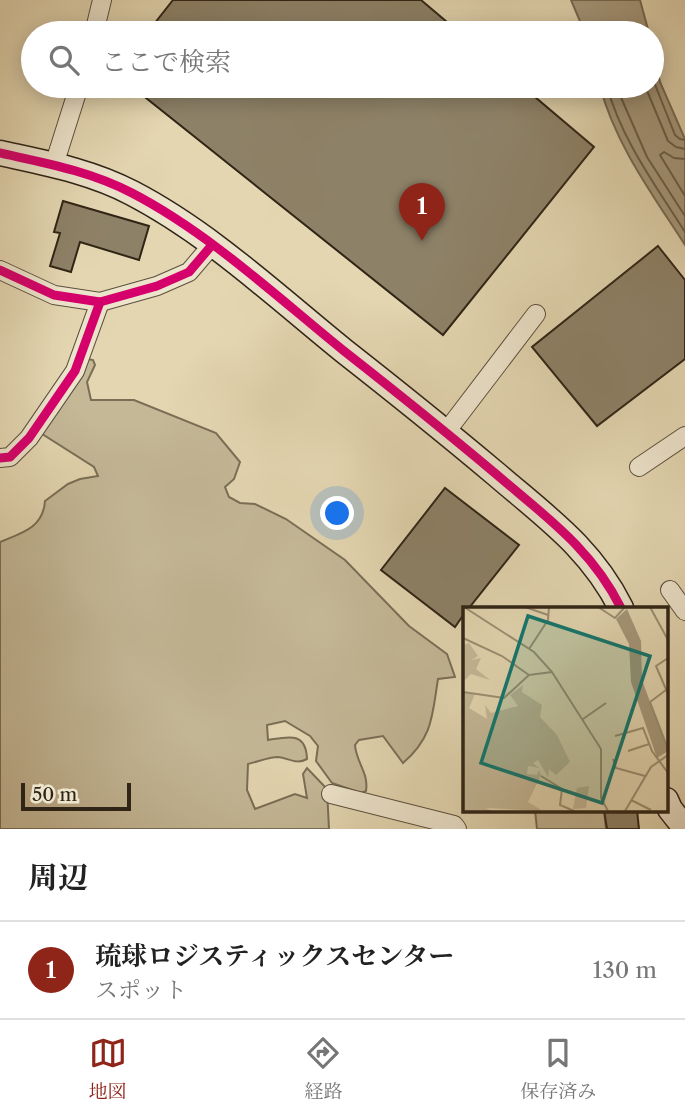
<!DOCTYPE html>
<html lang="ja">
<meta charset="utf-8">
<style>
:root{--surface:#fff;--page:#f6f6f6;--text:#222;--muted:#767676;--line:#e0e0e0;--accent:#8f2418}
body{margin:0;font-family:"Libre Caslon Text","Noto Serif JP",serif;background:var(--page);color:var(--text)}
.scale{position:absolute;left:21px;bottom:18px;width:110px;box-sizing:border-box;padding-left:7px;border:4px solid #2f2416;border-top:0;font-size:19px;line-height:24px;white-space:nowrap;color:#2f2416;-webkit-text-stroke:5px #ede4cc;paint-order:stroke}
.you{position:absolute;left:338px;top:514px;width:24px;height:24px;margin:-18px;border:5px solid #fff;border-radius:50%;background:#1a73e8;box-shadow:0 0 0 10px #1a73e833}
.badge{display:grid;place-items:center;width:46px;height:46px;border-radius:50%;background:var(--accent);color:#fff;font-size:23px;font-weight:700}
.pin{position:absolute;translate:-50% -58px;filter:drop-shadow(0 2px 4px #0008)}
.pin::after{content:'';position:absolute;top:37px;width:24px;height:21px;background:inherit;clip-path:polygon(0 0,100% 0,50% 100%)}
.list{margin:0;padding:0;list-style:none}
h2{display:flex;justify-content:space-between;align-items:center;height:91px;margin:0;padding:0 28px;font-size:30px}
h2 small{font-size:23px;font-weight:400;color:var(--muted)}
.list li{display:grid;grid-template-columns:46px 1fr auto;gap:21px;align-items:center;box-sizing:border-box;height:98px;padding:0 28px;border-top:2px solid var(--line)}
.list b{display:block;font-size:26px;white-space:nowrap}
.list p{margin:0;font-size:23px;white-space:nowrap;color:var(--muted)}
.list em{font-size:23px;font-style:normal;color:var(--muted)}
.icon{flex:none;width:38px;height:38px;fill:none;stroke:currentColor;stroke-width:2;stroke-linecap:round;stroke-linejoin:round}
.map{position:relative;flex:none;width:685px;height:829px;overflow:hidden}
.search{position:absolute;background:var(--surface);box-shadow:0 4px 18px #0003;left:21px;right:21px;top:21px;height:77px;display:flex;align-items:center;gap:18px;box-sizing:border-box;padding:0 24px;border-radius:38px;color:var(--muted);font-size:26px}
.sheet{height:189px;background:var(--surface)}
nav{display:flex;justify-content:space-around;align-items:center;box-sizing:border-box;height:98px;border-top:2px solid var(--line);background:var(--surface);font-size:19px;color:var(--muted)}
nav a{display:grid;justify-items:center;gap:4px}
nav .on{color:var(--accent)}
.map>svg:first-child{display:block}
.green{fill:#c4b897;stroke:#7a6e56;stroke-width:2}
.water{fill:#a6997c;stroke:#766a53;stroke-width:2}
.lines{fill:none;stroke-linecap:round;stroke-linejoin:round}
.shore{stroke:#6a5e49;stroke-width:2}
.building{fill:#8d8167;stroke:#2f2416;stroke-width:2}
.street-casing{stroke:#5c503d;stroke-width:20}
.secondary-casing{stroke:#2f2416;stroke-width:27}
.street{stroke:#ede4cc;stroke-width:18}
.secondary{stroke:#ede4cc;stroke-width:24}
.cycleway-casing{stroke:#ede4cc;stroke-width:13}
.cycleway{stroke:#d6006c;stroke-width:9}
.inset-road{fill:none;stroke:#9b8f73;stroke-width:2}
.view{fill:#0f766e;fill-opacity:0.15;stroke:#0f766e;stroke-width:3.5}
.inset-edge{fill:none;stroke:#2f2416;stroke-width:3.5}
</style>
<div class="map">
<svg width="685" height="829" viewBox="0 0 685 829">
<rect width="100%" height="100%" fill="#e3d6b1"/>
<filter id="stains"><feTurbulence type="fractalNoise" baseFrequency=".00286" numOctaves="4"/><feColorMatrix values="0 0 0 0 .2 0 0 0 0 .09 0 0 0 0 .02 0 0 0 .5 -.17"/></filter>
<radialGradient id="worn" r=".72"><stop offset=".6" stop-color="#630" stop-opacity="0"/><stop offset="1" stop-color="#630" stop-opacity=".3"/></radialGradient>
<g class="green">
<path d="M88 359 93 360 95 365 87 382 91 400H134L216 433 240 462 234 479 225 487 229 497 240 503 255 504 286 519 345 560 409 626 447 654 455 677 438 679C432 716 433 737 403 763L383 736 359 740 355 745C356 762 369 773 366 791L361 793 332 783 316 761 318 746 310 736 285 721 267 725 268 740C288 737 306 731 307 759 296 765 289 758 278 757 269 757 257 762 248 764L247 790 255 809 295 794 307 798 303 774 307 768 327 789 329 829H0V542C22 533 43 528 45 501L68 484 80 479 98 476 94 467 39 432Z"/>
<path d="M535 810H604L606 829H537Z"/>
</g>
<g class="water">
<path d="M571 0H640L649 33H585Z"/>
<path d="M652 46 660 82 685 139V245C653 195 615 144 600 86H652Z"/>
</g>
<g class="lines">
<g class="shore">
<path d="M652 77 675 135 680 139 685 140"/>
<path d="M607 86C621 139 656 186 685 232"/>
<path d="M616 86 647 157 685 216"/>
<path d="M645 86 668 141 676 147 685 149"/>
<path d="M685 159 674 158 664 152 660 155 685 196"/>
</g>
</g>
<g class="building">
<path d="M173 0H421L460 33H147Z"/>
<path d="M131 86H522L594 147 443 335Z"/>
<path d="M63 201 149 226 139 260 80 242 71 272 50 266 60 233 54 232Z"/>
<path d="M658 246 685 280V359L597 426 532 347Z"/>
<path d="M445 488 519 545 469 608H464V614L455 627 381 570Z"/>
<path d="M604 810H637L639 829H607Z"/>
</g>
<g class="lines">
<defs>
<g id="street">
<path d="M94 33 102 0"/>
<path d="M54 165 79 86"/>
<path d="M0 270 54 295 100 302 157 286 189 272 212 245"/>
<path d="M446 432 536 314"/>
<path d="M0 458 10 457 29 438 75 371 100 302"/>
<path d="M639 467 685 436"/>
<path d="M670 590 685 611"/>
<path d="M331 794 454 825 457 829"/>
</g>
<g id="secondary">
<path d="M0 153C45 163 90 171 132 193 209 233 276 296 344 351 395 391 446 432 496 474 546 517 591 548 621 608"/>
<path d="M666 800 670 809 685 828"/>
</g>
</defs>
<use href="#street" class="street-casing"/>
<use href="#secondary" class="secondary-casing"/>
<use href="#street" class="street"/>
<use href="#secondary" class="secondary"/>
<defs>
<g id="cycleway">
<path d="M0 153C45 163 90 171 132 193 209 233 276 296 344 351 395 391 446 432 496 474 546 517 591 548 621 608"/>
<path d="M0 270 54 295 100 302 157 286 189 272 212 245"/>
<path d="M0 458 10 457 29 438 75 371 100 302"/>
</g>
</defs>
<use href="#cycleway" class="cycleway-casing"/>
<use href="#cycleway" class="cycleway"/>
</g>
<g transform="translate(463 607)">
<rect width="205" height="205" fill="#e3d6b1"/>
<path d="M6 36 15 49 8 53 18 51 13 62 27 73 8 67 0 75V38ZM60 78 59 85 79 98 77 110 94 128 107 155 93 168 86 162 85 170 75 153 70 156 76 161 65 159 64 167 74 168 76 163 78 168 65 195 80 204 23 201 29 204H0V85L12 87 6 101 24 112 22 98 28 106 55 99 47 88ZM126 179 123 201 110 202 114 181Z" fill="#c4b897"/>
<path d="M164 2 178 34 179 73 205 144 194 151 168 75 166 37 153 12Z" fill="#a6997c"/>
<path class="inset-road" d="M1 0 71 45 89 65 138 142V191L145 204M62 0 85 8M135 0 152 11 162 0M187 0 205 33M0 31 39 49 66 68 89 65M66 42 85 13 86 0M205 51 193 59 205 87M203 83 187 95 205 142M0 85 41 91 66 68M120 112 143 96M152 129 180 121 189 144 205 166M165 144 186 137M150 152 153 161 182 169M78 169 99 182 97 198 111 204M168 193 188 203M162 204 188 160 205 148"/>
<path class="view" d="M65 9 187 49 139 196 18 156Z"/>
<rect width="205" height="205" class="inset-edge"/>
</g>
<rect width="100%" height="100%" filter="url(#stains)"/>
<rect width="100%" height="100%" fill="url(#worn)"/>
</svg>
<div class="scale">50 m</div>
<div class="you"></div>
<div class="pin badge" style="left:422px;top:241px">1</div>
<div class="search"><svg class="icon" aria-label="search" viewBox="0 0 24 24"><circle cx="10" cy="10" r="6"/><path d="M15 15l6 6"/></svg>ここで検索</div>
</div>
<section class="sheet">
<h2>周辺<small></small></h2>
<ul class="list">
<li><span class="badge">1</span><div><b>琉球ロジスティックスセンター</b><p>スポット</p></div><em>130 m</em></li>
</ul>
</section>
<nav>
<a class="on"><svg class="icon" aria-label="map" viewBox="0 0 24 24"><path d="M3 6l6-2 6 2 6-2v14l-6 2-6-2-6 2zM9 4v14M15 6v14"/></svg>地図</a>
<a><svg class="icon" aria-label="directions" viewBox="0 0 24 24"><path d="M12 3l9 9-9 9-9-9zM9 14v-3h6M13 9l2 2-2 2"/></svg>経路</a>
<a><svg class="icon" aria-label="saved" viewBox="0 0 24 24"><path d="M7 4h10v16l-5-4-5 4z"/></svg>保存済み</a>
</nav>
